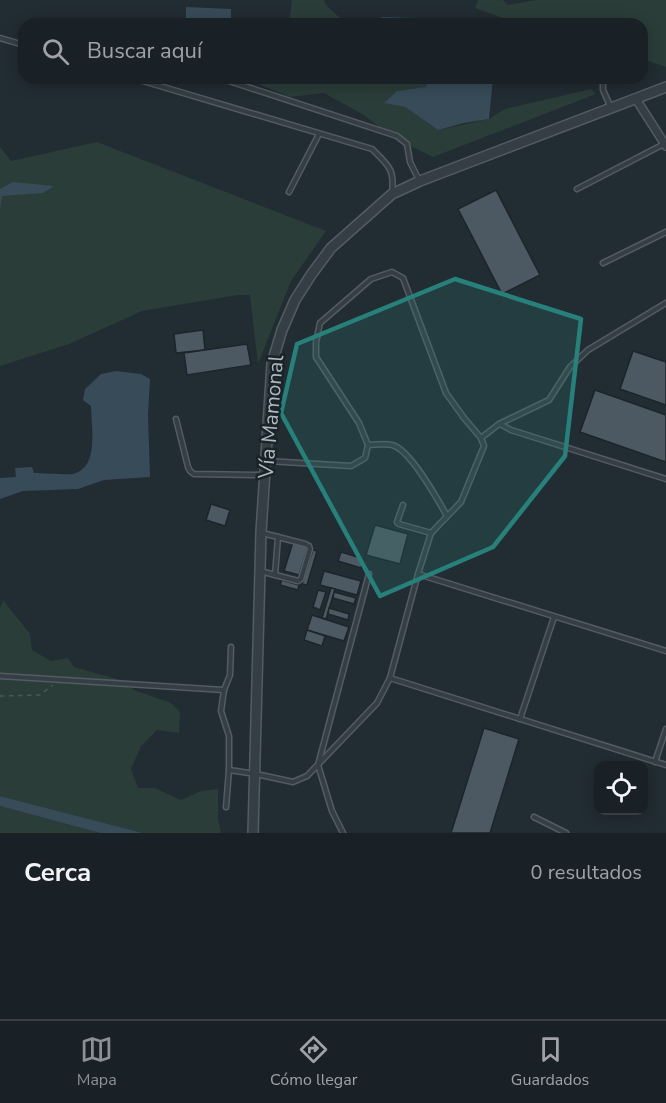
<!DOCTYPE html>
<html lang="es">
<meta charset="utf-8">
<style>
:root{--surface:#1a2126;--page:#272e32;--text:#f1f3f6;--muted:#9fa3a7;--line:#383e43;--accent:#8c9099}
body{margin:0;font-family:"Nunito Sans",sans-serif;background:var(--page);color:var(--text)}
.controls{position:absolute;right:18px;bottom:18px;display:grid;overflow:hidden;border-radius:12px;box-shadow:0 3px 15px #0003}
.controls button{width:54px;height:54px;display:grid;place-items:center;padding:0;border:0;border-bottom:2px solid var(--line);background:var(--surface);color:var(--text);font:30px sans-serif}
.list{margin:0;padding:0;list-style:none}
h2{display:flex;justify-content:space-between;align-items:center;height:78px;margin:0;padding:0 24px;font-size:26px}
h2 small{font-size:20px;font-weight:400;color:var(--muted)}
.icon{flex:none;width:33px;height:33px;fill:none;stroke:currentColor;stroke-width:2;stroke-linecap:round;stroke-linejoin:round}
.map{position:relative;flex:none;width:666px;height:833px;overflow:hidden}
.search{position:absolute;background:var(--surface);box-shadow:0 3px 15px #0003;left:18px;right:18px;top:18px;height:66px;display:flex;align-items:center;gap:15px;box-sizing:border-box;padding:0 21px;border-radius:18px;color:var(--muted);font-size:22px}
.sheet{height:186px;background:var(--surface)}
nav{display:flex;justify-content:space-around;align-items:center;box-sizing:border-box;height:84px;border-top:2px solid var(--line);background:var(--surface);font-size:16px;color:var(--muted)}
nav a{display:grid;justify-items:center;gap:3px}
nav .on{color:var(--accent)}
.map>svg:first-child{display:block}
.green{fill:#2b3d39}
.water{fill:#374b58}
.building{fill:#4d5962;stroke:#1c252b;stroke-width:1.5}
.lines{fill:none;stroke-linecap:round;stroke-linejoin:round}
.service-casing{stroke:#525c62;stroke-width:7}
.minor-casing{stroke:#525c62;stroke-width:10}
.tertiary-casing{stroke:#525c62;stroke-width:12}
.path{stroke:#485857;stroke-width:1.5;stroke-dasharray:4.5 4.5;stroke-linecap:butt}
.service{stroke:#353e44;stroke-width:4}
.minor{stroke:#353e44;stroke-width:7}
.tertiary{stroke:#353e44;stroke-width:9}
.marked{fill:#27807a;fill-opacity:0.2;stroke:#27807a;stroke-width:4.5;stroke-linejoin:round}
.labels{text-anchor:middle;stroke-width:5;stroke-linejoin:round;paint-order:stroke}
.street-label{font-size:21px;fill:#afb9c1;stroke:#1a2328}
</style>
<div class="map">
<svg width="666" height="833" viewBox="0 0 666 833">
<rect width="100%" height="100%" fill="#222c33"/>
<g class="green">
<path d="M292 0H324L326 5 346 24H289Z"/>
<path d="M478 0H503L508 5 536 0H666V67L642 59V24H520L475 8Z"/>
<path d="M260 78H431L425 87 397 91 385 103 405 107 438 130 489 119 505 109 591 89 596 94 433 157 394 138 364 115 324 93 290 97 256 83Z"/>
<path d="M97 142 326 231 291 281 258 364 250 295H238L142 311 69 344 0 366V147L11 161Z"/>
<path d="M3 600 30 634 32 650 51 661 68 658 74 667 124 681 134 690 171 703 180 712 179 733 157 730 141 746 131 769 138 788H155L181 800 201 791 218 789V820L221 833H143L0 796V608Z"/>
<path d="M0 806 100 833H0Z"/>
</g>
<g class="water">
<path d="M186 7 231 9V24H186Z"/>
<path d="M382 17 414 18 440 24H367Z"/>
<path d="M431 78H493L489 119 464 123 438 130 405 107 384 103 397 91 425 87Z"/>
<path d="M13 182 54 186 43 193 2 196 0 209V189Z"/>
<path d="M116 371 141 374 150 379 148 415 150 477 104 480 78 489 23 491 0 499V478L16 477 15 468 32 467 34 473C43 473 66 475 73 474 100 467 91 427 91 406L83 400 85 389 101 374Z"/>
<path d="M0 796 143 833H100L0 806Z"/>
</g>
<g class="building">
<path d="M496 190 540 275 502 294 458 209Z"/>
<path d="M203 330 205 350 176 353 174 334Z"/>
<path d="M247 344 251 365 187 375 184 353Z"/>
<path d="M633 351 666 362V405L620 389Z"/>
<path d="M595 390 666 415V462L580 432Z"/>
<path d="M211 504 230 510 225 526 206 520Z"/>
<path d="M375 525 408 534 400 564 366 555Z"/>
<path d="M293 542 308 547 299 575 284 571Z"/>
<path d="M313 550 317 551 307 585 302 584Z"/>
<path d="M341 552 364 559 361 568 338 561Z"/>
<path d="M324 571 361 581 357 595 320 585Z"/>
<path d="M282 580 299 585 298 590 280 585Z"/>
<path d="M331 588 335 589 326 619 322 618Z"/>
<path d="M318 590 326 592 320 610 313 607Z"/>
<path d="M334 592 356 598 354 604 333 598Z"/>
<path d="M329 608 349 614 348 620 328 614Z"/>
<path d="M312 615 349 627 344 641 307 630Z"/>
<path d="M307 630 325 636 322 646 304 640Z"/>
<path d="M484 728 519 739 490 833H451Z"/>
</g>
<g class="lines">
<defs>
<g id="service">
<path d="M0 38 24 45"/>
<path d="M133 78 372 149C388 165 395 169 392 193"/>
<path d="M220 78 397 136 407 144 410 162 419 180"/>
<path d="M603 78V90L611 108"/>
<path d="M577 189 664 144"/>
<path d="M289 192 319 134"/>
<path d="M603 263 666 232"/>
<path d="M176 419 188 467 190 471 194 474 264 475"/>
<path d="M500 424 511 430 666 479"/>
<path d="M368 445C375 445 385 443 392 445 410 449 438 500 447 516"/>
<path d="M267 461 351 466 365 458 368 445 359 423 316 357V342L320 323 371 279 392 272 403 278 446 393 464 418 481 438 499 424 549 400 570 367 588 350 666 303"/>
<path d="M403 505 397 522 399 524 431 533"/>
<path d="M262 533 278 537 275 575"/>
<path d="M260 571 298 581 301 579 310 549 309 546 305 544 278 537"/>
<path d="M418 574 666 651"/>
<path d="M0 676 224 690"/>
<path d="M390 678 666 765"/>
<path d="M520 719 554 617"/>
<path d="M655 762 666 729"/>
<path d="M229 770 256 774 293 782 307 776 377 703 390 678 418 574 431 533 461 502 484 446 481 438"/>
<path d="M226 807 229 770V736L221 711 224 690 230 675 231 647"/>
<path d="M534 817 566 833"/>
<path d="M343 833 332 811 318 765 369 574"/>
</g>
<path id="minor" d="M636 99 666 146"/>
<path id="tertiary" d="M253 833 261 532 272 363 282 330 295 300 311 275 331 248 392 194 420 181 666 87"/>
</defs>
<use href="#service" class="service-casing"/>
<use href="#minor" class="minor-casing"/>
<use href="#tertiary" class="tertiary-casing"/>
<path class="path" d="M0 696 40 695 53 685"/>
<use href="#service" class="service"/>
<use href="#minor" class="minor"/>
<use href="#tertiary" class="tertiary"/>
</g>
<path class="marked" d="M455 279 581 319 565 456 493 547 380 596 281 413 297 344Z"/>
<g class="labels">
<g class="street-label">
<text transform="translate(271 417) rotate(-85)" y="7">Vía Mamonal</text>
</g>
</g>
</svg>
<div class="controls">
<button><svg class="icon" aria-label="locate" viewBox="0 0 24 24"><circle cx="12" cy="12" r="6"/><path d="M12 2v4M12 18v4M2 12h4M18 12h4"/></svg></button>
</div>
<div class="search"><svg class="icon" aria-label="search" viewBox="0 0 24 24"><circle cx="10" cy="10" r="6"/><path d="M15 15l6 6"/></svg>Buscar aquí</div>
</div>
<section class="sheet">
<h2>Cerca<small>0 resultados</small></h2>
<ul class="list">
</ul>
</section>
<nav>
<a class="on"><svg class="icon" aria-label="map" viewBox="0 0 24 24"><path d="M3 6l6-2 6 2 6-2v14l-6 2-6-2-6 2zM9 4v14M15 6v14"/></svg>Mapa</a>
<a><svg class="icon" aria-label="directions" viewBox="0 0 24 24"><path d="M12 3l9 9-9 9-9-9zM9 14v-3h6M13 9l2 2-2 2"/></svg>Cómo llegar</a>
<a><svg class="icon" aria-label="saved" viewBox="0 0 24 24"><path d="M7 4h10v16l-5-4-5 4z"/></svg>Guardados</a>
</nav>
